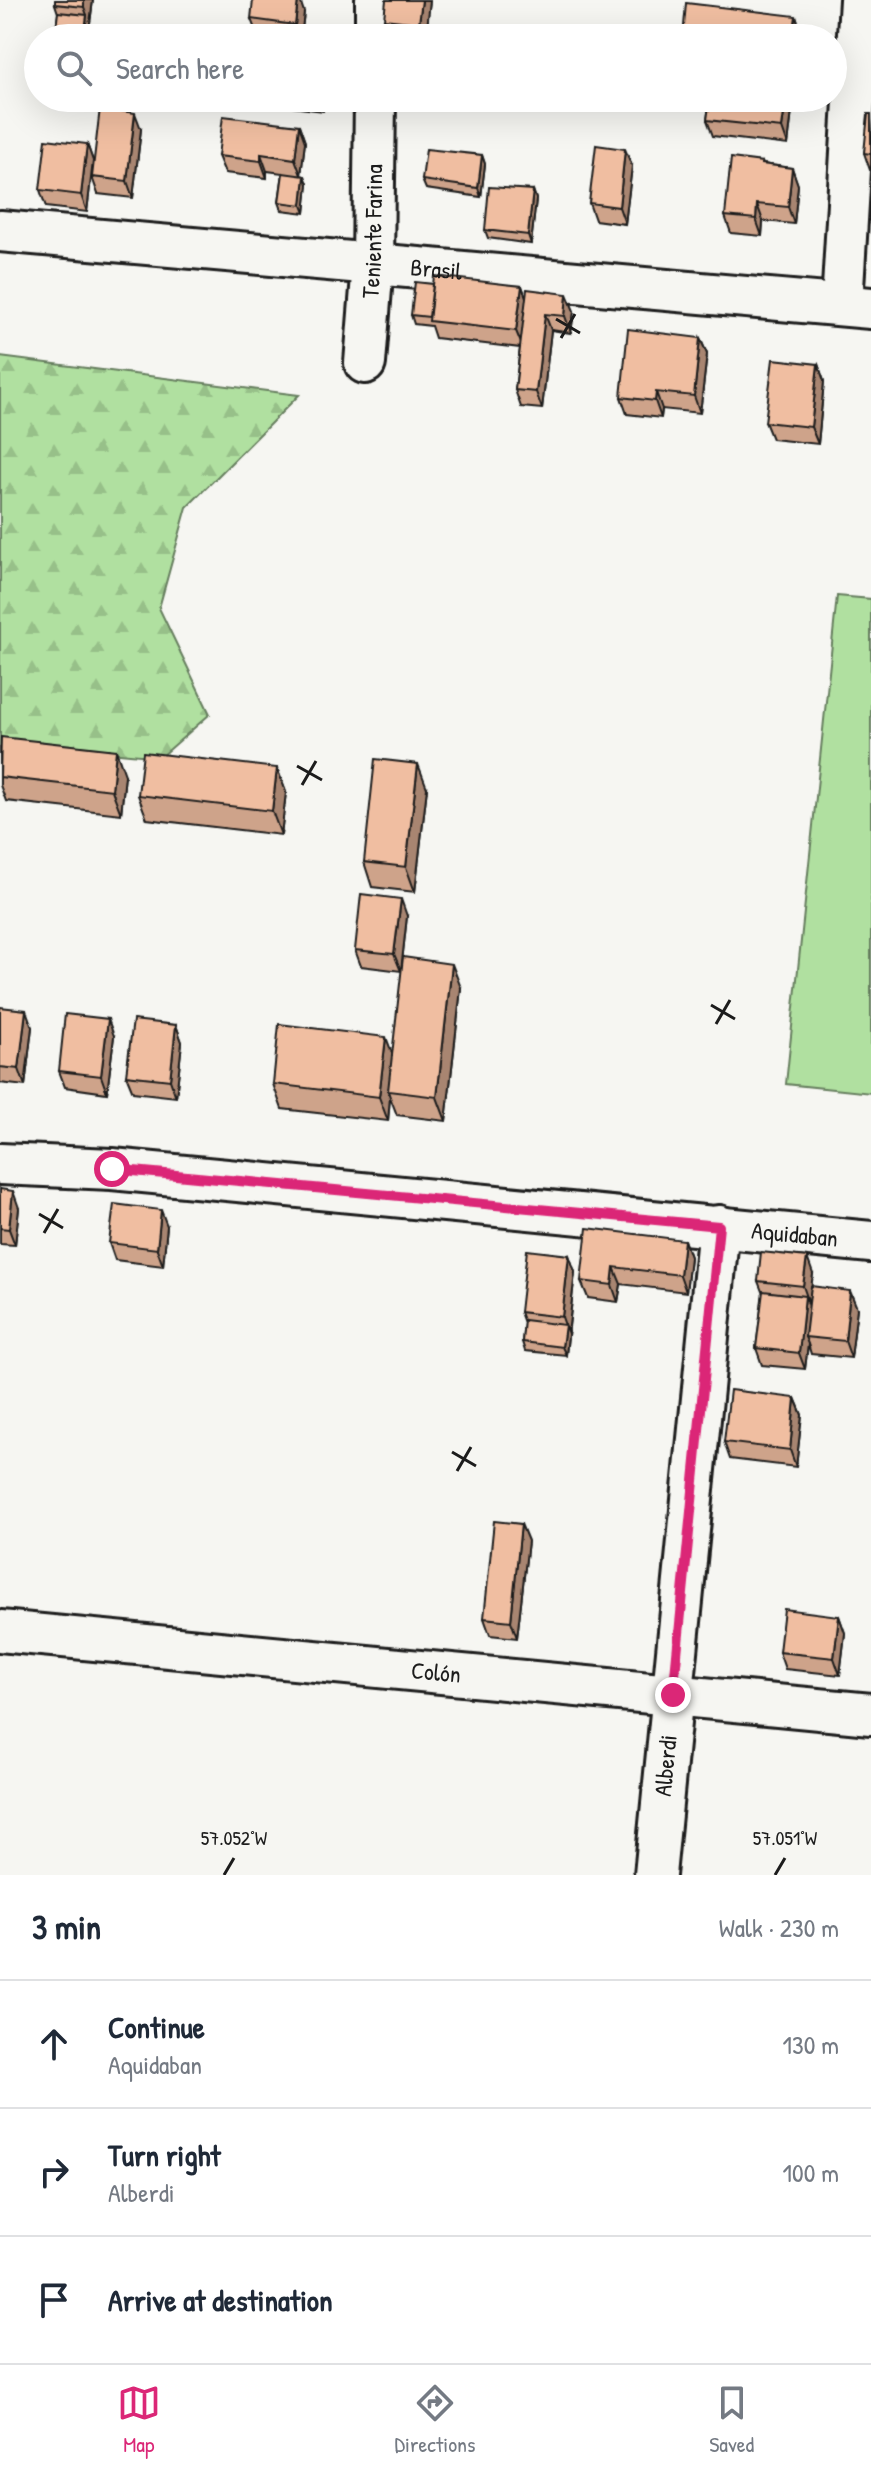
<!DOCTYPE html>
<meta charset="utf-8">
<style>
:root{--surface:#fff;--page:#f2f2f3;--text:#1f2937;--muted:#747a83;--line:#e0e1e3;--accent:#db2777}
body{margin:0;font-family:"Patrick Hand",sans-serif;background:var(--page);color:var(--text)}
.stop{position:absolute;width:24px;height:24px;margin:-18px;border:6px solid #db2777;border-radius:50%;background:#fff}
.stop.end{background:#db2777;border-color:#fff;box-shadow:0 2px 8px #0008}
.list{margin:0;padding:0;list-style:none}
h2{display:flex;justify-content:space-between;align-items:center;height:104px;margin:0;padding:0 32px;font-size:34px}
h2 small{font-size:26px;font-weight:400;color:var(--muted)}
.list li{display:grid;grid-template-columns:52px 1fr auto;gap:24px;align-items:center;box-sizing:border-box;height:128px;padding:0 32px;border-top:2px solid var(--line)}
.list b{display:block;font-size:30px;white-space:nowrap}
.list p{margin:0;font-size:26px;white-space:nowrap;color:var(--muted)}
.list em{font-size:26px;font-style:normal;color:var(--muted)}
.icon{flex:none;width:44px;height:44px;fill:none;stroke:currentColor;stroke-width:2;stroke-linecap:round;stroke-linejoin:round}
.map{position:relative;flex:none;width:871px;height:1875px;overflow:hidden}
.search{position:absolute;background:var(--surface);box-shadow:0 8px 32px #0002;left:24px;right:24px;top:24px;height:88px;display:flex;align-items:center;gap:20px;box-sizing:border-box;padding:0 28px;border-radius:44px;color:var(--muted);font-size:30px}
.sheet{height:488px;background:var(--surface)}
nav{display:flex;justify-content:space-around;align-items:center;box-sizing:border-box;height:112px;border-top:2px solid var(--line);background:var(--surface);font-size:22px;color:var(--muted)}
nav a{display:grid;justify-items:center;gap:4px}
nav .on{color:var(--accent)}
.map>svg:first-child{display:block}
.forest{fill:url(#forest-firs);stroke:#667e5e;stroke-width:2}
.park{fill:#b0e0a0;stroke:#667e5e;stroke-width:2}
.lines{fill:none;stroke-linecap:round;stroke-linejoin:round}
.minor-casing{stroke:#1c1c1c;stroke-width:46}
.minor{stroke:#f6f6f2;stroke-width:40}
.wall{fill:#cea38a;stroke:#1c1c1c;stroke-width:2}
.shaded-wall{fill:#a88571;stroke:#1c1c1c;stroke-width:2}
.building{fill:#f0bea1;stroke:#1c1c1c;stroke-width:2}
.route{stroke:#db2777;stroke-width:10}
.ticks{fill:none;stroke:#1c1c1c;stroke-width:3}
.labels{text-anchor:middle;stroke-width:7;stroke-linejoin:round;paint-order:stroke}
.street-label{font-size:24px;fill:#1c1c1c;stroke:#f6f6f2}
.ticks-label{font-size:20px;text-anchor:middle;fill:#1c1c1c;stroke:#f6f6f2;stroke-width:7;stroke-linejoin:round;paint-order:stroke}
</style>
<div class="map">
<svg width="871" height="1875" viewBox="0 0 871 1875">
<defs>
<pattern id="forest-firs" width="22" height="20" patternUnits="userSpaceOnUse" patternTransform="scale(2)"><rect width="22" height="20" fill="#b0e0a0"/><path d="M5 1l3.5 6h-7zM16 11l3.5 6h-7z" fill="#97c089"/></pattern>
</defs>
<rect width="100%" height="100%" fill="#f6f6f2"/>
<filter id="ink" filterUnits="userSpaceOnUse"><feTurbulence type="fractalNoise" baseFrequency=".0125" numOctaves="2"/><feDisplacementMap in="SourceGraphic" scale="16" xChannelSelector="R" yChannelSelector="G"/><feConvolveMatrix kernelMatrix="1 2 1 2 8 2 1 2 1" color-interpolation-filters="sRGB"/></filter>
<g filter="url(#ink)">
<path class="forest" d="M0 357 299 395 187 507 159 608 210 714 161 757 4 742 0 746Z"/>
<path class="park" d="M837 596 871 599V1093L786 1084Z"/>
<g class="lines">
<defs>
<g id="minor">
<path d="M376 38V0"/>
<path id="s1" d="M0 231 871 308"/>
<path d="M842 305 860 0"/>
<path id="s2" d="M365 363 373 264 375 98"/>
<path id="s3" d="M0 1164 112 1169 871 1242"/>
<path id="s4" d="M0 1631 871 1714"/>
<path id="s5" d="M655 1875 719 1226"/>
</g>
</defs>
<use href="#minor" class="minor-casing"/>
<use href="#minor" class="minor"/>
</g>
<g class="wall">
<path d="M93 0 88 38H55L58 13 55 4Z"/>
<path d="M430 0 426 32 451 35 452 38H409L390 36 384 19Z"/>
<path d="M304 12 301 38H252L256 32 251 19Z"/>
<path d="M251 98H325L323 111 252 102Z"/>
<path d="M710 98H791L793 102 788 145 713 136 707 120Z"/>
<path d="M871 114V170H870L864 153Z"/>
<path d="M299 125 305 142 301 175 305 176 308 184 305 213 282 210 279 202 283 173 267 171V178L225 173 218 156Z"/>
<path d="M141 129 133 198 98 194 92 177Z"/>
<path d="M87 144 93 161 87 212 46 207 40 190Z"/>
<path d="M482 155 485 164 481 197 426 189 422 180Z"/>
<path d="M762 162 763 164 792 168 798 185 794 224 763 221 762 236 731 233 725 216Z"/>
<path d="M632 166 625 224 595 220 589 203Z"/>
<path d="M533 190 536 199 531 244 488 238 485 230Z"/>
<path d="M433 284 522 286 526 297 574 311 571 333 551 330 542 409 521 407 515 390 520 348 435 338 431 326 414 324 411 315Z"/>
<path d="M700 338 707 354 700 413 662 409 661 418 627 414 621 397Z"/>
<path d="M818 364 824 381 818 444 772 439 765 422Z"/>
<path d="M0 748 125 775 121 814 6 801 0 785Z"/>
<path d="M277 768 286 792 281 835 147 819 138 795Z"/>
<path d="M427 788 415 892 372 887 364 862Z"/>
<path d="M407 916 401 971 361 966 355 950Z"/>
<path d="M461 988 446 1121 397 1115 390 1097 388 1121 282 1109 273 1084 392 1055Z"/>
<path d="M0 1007 32 1027 25 1086 0 1083Z"/>
<path d="M176 1025 182 1042 176 1097 133 1092 126 1075Z"/>
<path d="M114 1036 107 1093 65 1087 59 1071Z"/>
<path d="M0 1189 19 1208 15 1245 0 1244Z"/>
<path d="M167 1226 163 1266 115 1260 109 1243Z"/>
<path d="M684 1240 690 1257 686 1292 621 1284 618 1302 588 1298 581 1281Z"/>
<path d="M569 1255 575 1272 566 1355 525 1351 522 1342 524 1323 520 1312Z"/>
<path d="M813 1274 811 1286 857 1308 851 1358 811 1354 808 1344 805 1369 762 1365 756 1348 763 1294 758 1281Z"/>
<path d="M795 1398 802 1415 796 1467 730 1459 724 1442Z"/>
<path d="M528 1541 517 1638 490 1635 484 1618Z"/>
<path d="M839 1616 845 1633 840 1675 785 1669 779 1652Z"/>
</g>
<g class="shaded-wall">
<path d="M84 0H93L88 38H84L87 15 84 7Z"/>
<path d="M298 0H300L304 12 301 38H300L295 25Z"/>
<path d="M422 0H430L426 38 419 23Z"/>
<path d="M796 16 802 33 801 38H793Z"/>
<path d="M319 98H325L323 111Z"/>
<path d="M786 98H791L793 102 788 145 782 128Z"/>
<path d="M135 113 141 129 133 198 127 181Z"/>
<path d="M299 125 305 142 301 175 295 159Z"/>
<path d="M87 144 93 161 87 212 81 195Z"/>
<path d="M625 149 632 166 625 224 619 207Z"/>
<path d="M261 154 267 171V178L261 161Z"/>
<path d="M482 155 485 164 481 197 478 188Z"/>
<path d="M792 168 798 185 794 224 788 207Z"/>
<path d="M305 176 308 184 305 213 302 205Z"/>
<path d="M533 190 536 199 531 244 528 235Z"/>
<path d="M757 204 763 221 762 236 756 219Z"/>
<path d="M522 286 528 303 523 348 516 331Z"/>
<path d="M567 294 574 311 571 333 565 316Z"/>
<path d="M545 314 551 330 542 409 536 392Z"/>
<path d="M700 338 707 354 700 413 694 396Z"/>
<path d="M818 364 824 381 818 444 811 427Z"/>
<path d="M656 392 662 409 661 418 655 401Z"/>
<path d="M116 750 125 775 121 814 112 790Z"/>
<path d="M418 764 427 788 415 892 406 867Z"/>
<path d="M277 768 286 792 281 835 272 811Z"/>
<path d="M401 899 407 916 401 971 394 954Z"/>
<path d="M452 964 461 988 446 1121 437 1097Z"/>
<path d="M26 1010 32 1027 25 1086 19 1069Z"/>
<path d="M108 1019 114 1036 107 1093 101 1076Z"/>
<path d="M176 1025 182 1042 176 1097 170 1080Z"/>
<path d="M386 1037 395 1061 388 1091 390 1097 388 1121 379 1097Z"/>
<path d="M13 1191 19 1208 15 1245 9 1229Z"/>
<path d="M161 1210 167 1226 163 1266 157 1249Z"/>
<path d="M684 1240 690 1257 686 1292 680 1275Z"/>
<path d="M569 1255 575 1272 568 1334 562 1317Z"/>
<path d="M807 1257 813 1274 809 1303 803 1286Z"/>
<path d="M614 1267 621 1284 618 1302 612 1285Z"/>
<path d="M850 1291 857 1308 851 1358 845 1341Z"/>
<path d="M805 1296 812 1313 805 1337 808 1344 805 1369 799 1353Z"/>
<path d="M565 1325 568 1334 566 1355 562 1347Z"/>
<path d="M795 1398 802 1415 796 1467 790 1450Z"/>
<path d="M521 1524 528 1541 517 1638 511 1621Z"/>
<path d="M839 1616 845 1633 840 1675 834 1658Z"/>
</g>
<g class="building">
<path d="M55 0H84V7L55 4Z"/>
<path d="M253 0H298L295 25 251 19Z"/>
<path d="M386 0H422L419 23 384 19Z"/>
<path d="M686 3 796 16 793 38H683Z"/>
<path d="M58 12 87 15 84 38 55 37Z"/>
<path d="M411 30 451 35 450 38H411Z"/>
<path d="M253 31 290 36 291 38H252Z"/>
<path d="M710 98H786L782 128 707 120Z"/>
<path d="M100 108 135 113 127 181 92 177Z"/>
<path d="M868 114H871V154L864 153Z"/>
<path d="M223 116 299 125 295 159 261 154V161L218 156Z"/>
<path d="M46 139 87 144 81 195 40 190Z"/>
<path d="M596 145 625 149 619 207 589 203Z"/>
<path d="M426 149 482 155 478 188 422 180Z"/>
<path d="M731 158 762 162V164L792 168 788 207 757 204 756 219 725 216Z"/>
<path d="M283 173 305 176 302 205 279 202Z"/>
<path d="M489 187 533 190 528 235 485 230Z"/>
<path d="M434 276 522 286 516 331 429 321Z"/>
<path d="M415 282 433 284 429 317 411 315Z"/>
<path d="M527 289 567 294 565 316 545 314 536 392 515 390Z"/>
<path d="M628 329 700 338 694 396 656 392 655 401 621 397Z"/>
<path d="M773 359 818 364 811 427 765 422Z"/>
<path d="M1 737 116 750 112 790 0 777Z"/>
<path d="M143 752 277 768 272 811 138 795Z"/>
<path d="M375 759 418 764 406 867 364 862Z"/>
<path d="M361 894 401 899 394 954 355 950Z"/>
<path d="M403 957 452 964 437 1097 388 1091Z"/>
<path d="M0 1007 26 1010 19 1069 0 1067Z"/>
<path d="M65 1014 108 1019 101 1076 59 1071Z"/>
<path d="M133 1020 176 1025 170 1080 126 1075Z"/>
<path d="M279 1024 386 1037 379 1097 273 1084Z"/>
<path d="M0 1189 13 1191 9 1229 0 1228Z"/>
<path d="M114 1204 161 1210 157 1249 109 1243Z"/>
<path d="M587 1228 684 1240 680 1275 614 1267 612 1285 581 1281Z"/>
<path d="M527 1250 569 1255 562 1317 520 1312Z"/>
<path d="M761 1252 807 1257 803 1286 758 1281Z"/>
<path d="M811 1286 850 1291 845 1341 805 1337Z"/>
<path d="M763 1291 805 1296 799 1353 756 1348Z"/>
<path d="M524 1320 565 1325 562 1347 522 1342Z"/>
<path d="M730 1390 795 1398 790 1450 724 1442Z"/>
<path d="M494 1521 521 1524 511 1621 484 1618Z"/>
<path d="M784 1609 839 1616 834 1658 779 1652Z"/>
</g>
</g>
<g class="lines" filter="url(#ink)">
<path class="route" d="M112 1169 719 1226 673 1695"/>
</g>
<path class="ticks" d="M556 319 580 333M561 338 575 314M297 766 322 780M302 785 316 761M711 1005 735 1019M716 1024 730 1000M39 1214 63 1228M44 1233 58 1209M452 1452 476 1466M457 1471 471 1447M224 1875 234 1858M775 1875 785 1858"/>
<g class="labels">
<g class="street-label">
<text dy="8" stroke="none"><textPath href="#s2" startOffset="132">Teniente Farina</textPath></text>
<text dy="8" stroke="none"><textPath href="#s1" startOffset="438">Brasil</textPath></text>
<text dy="8" stroke="none"><textPath href="#s3" startOffset="798">Aquidaban</textPath></text>
<text dy="8" stroke="none"><textPath href="#s4" startOffset="438">Colón</textPath></text>
<text dy="8" stroke="none"><textPath href="#s5" startOffset="110">Alberdi</textPath></text>
</g>
</g>
<g class="ticks-label">
<text x="234" y="1845">57.052°W</text>
<text x="785" y="1845">57.051°W</text>
</g>
</svg>
<div class="stop" style="left:112px;top:1169px"></div>
<div class="stop end" style="left:673px;top:1695px"></div>
<div class="search"><svg class="icon" aria-label="search" viewBox="0 0 24 24"><circle cx="10" cy="10" r="6"/><path d="M15 15l6 6"/></svg>Search here</div>
</div>
<section class="sheet">
<h2>3 min<small>Walk · 230 m</small></h2>
<ul class="list">
<li><svg class="icon" aria-label="ahead" viewBox="0 0 24 24"><path d="M12 20V5M6 11l6-6 6 6"/></svg><div><b>Continue</b><p>Aquidaban</p></div><em>130 m</em></li>
<li><svg class="icon" aria-label="right" viewBox="0 0 24 24"><path d="M7 20v-9h11M14 6l5 5-5 5"/></svg><div><b>Turn right</b><p>Alberdi</p></div><em>100 m</em></li>
<li><svg class="icon" aria-label="arrive" viewBox="0 0 24 24"><path d="M6 21V4h12l-3 4 3 4H6"/></svg><div><b>Arrive at destination</b></div></li>
</ul>
</section>
<nav>
<a class="on"><svg class="icon" aria-label="map" viewBox="0 0 24 24"><path d="M3 6l6-2 6 2 6-2v14l-6 2-6-2-6 2zM9 4v14M15 6v14"/></svg>Map</a>
<a><svg class="icon" aria-label="directions" viewBox="0 0 24 24"><path d="M12 3l9 9-9 9-9-9zM9 14v-3h6M13 9l2 2-2 2"/></svg>Directions</a>
<a><svg class="icon" aria-label="saved" viewBox="0 0 24 24"><path d="M7 4h10v16l-5-4-5 4z"/></svg>Saved</a>
</nav>
